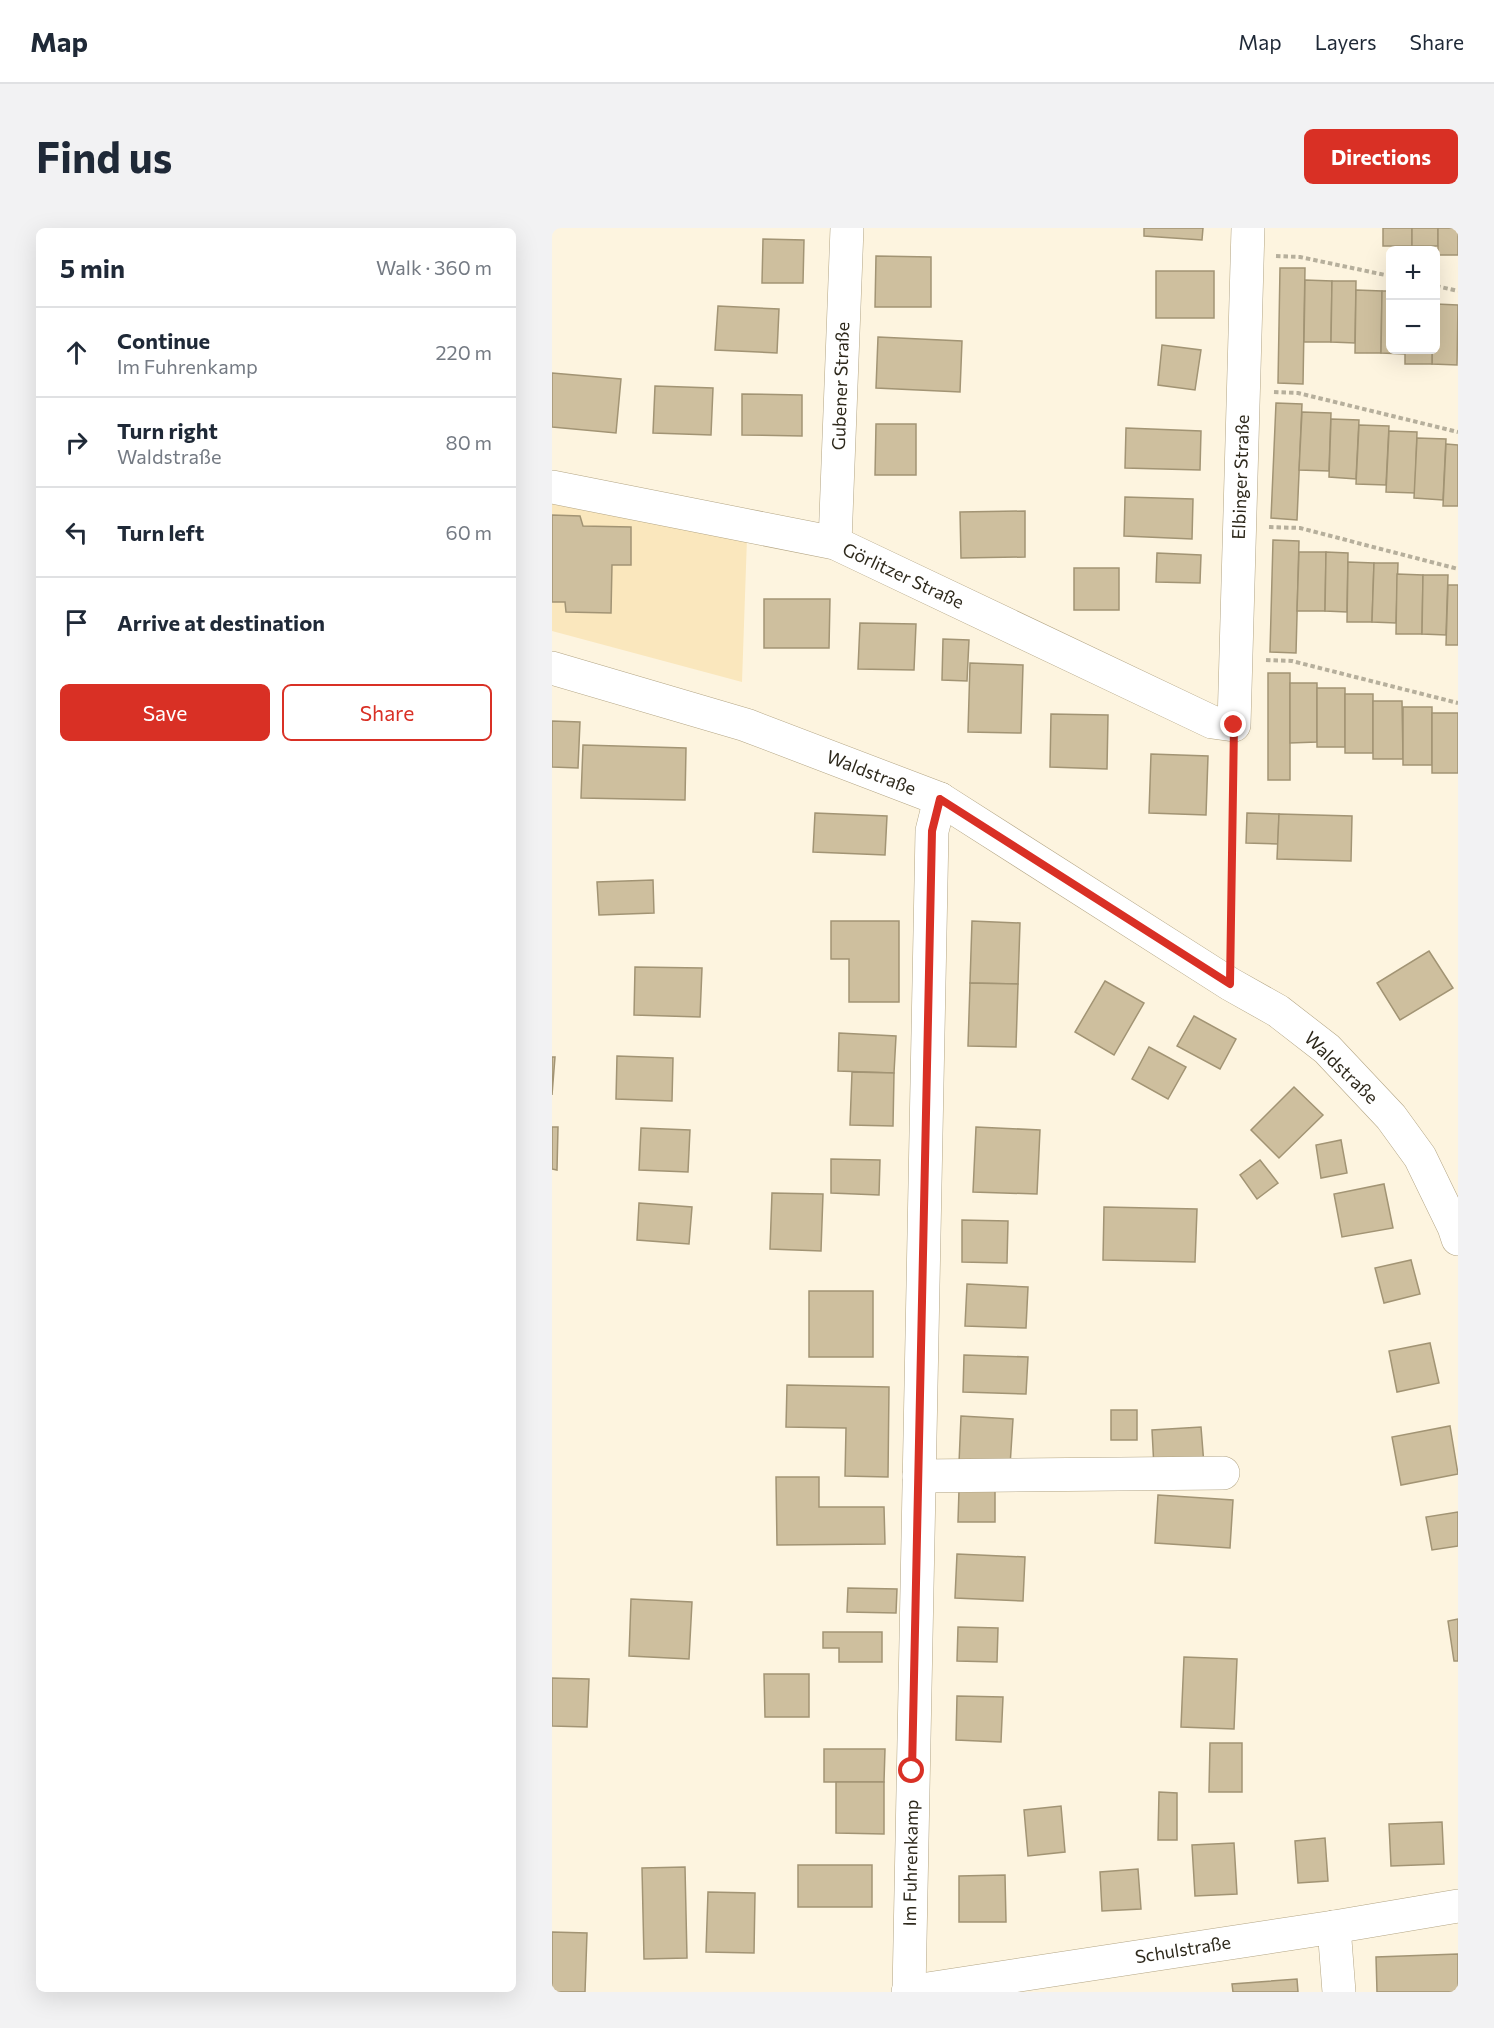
<!DOCTYPE html>
<meta charset="utf-8">
<style>
:root{--surface:#fff;--page:#f2f2f3;--text:#1f2937;--muted:#747a83;--line:#e0e1e3;--accent:#d93025}
body{margin:0;font-family:Commissioner,sans-serif;background:var(--page);color:var(--text)}
.controls{position:absolute;right:18px;top:18px;display:grid;overflow:hidden;border-radius:9px;box-shadow:0 6px 24px #0002}
.controls button{width:54px;height:54px;display:grid;place-items:center;padding:0;border:0;border-bottom:2px solid var(--line);background:var(--surface);color:var(--text);font:30px sans-serif}
.stop{position:absolute;width:18px;height:18px;margin:-14px;border:4px solid #d93025;border-radius:50%;background:#fff}
.stop.end{background:#d93025;border-color:#fff;box-shadow:0 2px 6px #0008}
.list{margin:0;padding:0;list-style:none}
h2{display:flex;justify-content:space-between;align-items:center;height:78px;margin:0;padding:0 24px;font-size:26px}
h2 small{font-size:20px;font-weight:400;color:var(--muted)}
.list li{display:grid;grid-template-columns:39px 1fr auto;gap:18px;align-items:center;box-sizing:border-box;height:90px;padding:0 24px;border-top:2px solid var(--line)}
.list b{display:block;font-size:22px;white-space:nowrap}
.list p{margin:0;font-size:20px;white-space:nowrap;color:var(--muted)}
.list em{font-size:20px;font-style:normal;color:var(--muted)}
.actions{display:flex;gap:12px;padding:18px 24px}
.actions a{flex:1;padding:14px 0;border:2px solid var(--accent);border-radius:9px;text-align:center;font-size:21px;color:var(--accent)}
.actions .main{background:var(--accent);color:#fff}
.icon{flex:none;width:33px;height:33px;fill:none;stroke:currentColor;stroke-width:2;stroke-linecap:round;stroke-linejoin:round}
.map{position:relative;flex:none;width:906px;height:1764px;overflow:hidden;border-radius:9px}
header{display:flex;align-items:center;gap:36px;box-sizing:border-box;height:84px;padding:0 30px;background:var(--surface);border-bottom:2px solid var(--line)}
header strong{font-size:28px}
nav{display:flex;gap:33px;margin-inline-start:auto;font-size:21px}
.intro{display:flex;align-items:center;justify-content:space-between;box-sizing:border-box;height:144px;padding:0 36px}
h1{margin:0;font-size:42px}
.button{padding:15px 27px;border-radius:9px;background:var(--accent);color:#fff;font-size:21px;font-weight:700}
main{display:flex;gap:36px;padding:0 36px}
aside{flex:1;background:var(--surface);border-radius:9px;box-shadow:0 6px 24px #0002}
.map>svg:first-child{display:block}
.built{fill:#fae7bd}
.building{fill:#cebf9e;stroke:#a29474;stroke-width:1.5}
.lines{fill:none;stroke-linecap:round;stroke-linejoin:round}
.minor-casing{stroke:#b3a584;stroke-width:34}
.path{stroke:#b6af9c;stroke-width:4;stroke-dasharray:4.5 3;stroke-linecap:butt}
.minor{stroke:#fff;stroke-width:33}
.route{stroke:#d93025;stroke-width:8}
.labels{text-anchor:middle;stroke-width:4.5;stroke-linejoin:round;paint-order:stroke}
.street-label{font-size:18px;fill:#2e291c;stroke:#fff}
</style>
<header>
<strong>Map</strong>
<nav><a>Map</a><a>Layers</a><a>Share</a></nav>
</header>
<div class="intro"><h1>Find us</h1><a class="button">Directions</a></div>
<main>
<aside>
<h2>5 min<small>Walk · 360 m</small></h2>
<ul class="list">
<li><svg class="icon" aria-label="ahead" viewBox="0 0 24 24"><path d="M12 20V5M6 11l6-6 6 6"/></svg><div><b>Continue</b><p>Im Fuhrenkamp</p></div><em>220 m</em></li>
<li><svg class="icon" aria-label="right" viewBox="0 0 24 24"><path d="M7 20v-9h11M14 6l5 5-5 5"/></svg><div><b>Turn right</b><p>Waldstraße</p></div><em>80 m</em></li>
<li><svg class="icon" aria-label="left" viewBox="0 0 24 24"><path d="M17 20v-9H6M10 6l-5 5 5 5"/></svg><div><b>Turn left</b></div><em>60 m</em></li>
<li><svg class="icon" aria-label="arrive" viewBox="0 0 24 24"><path d="M6 21V4h12l-3 4 3 4H6"/></svg><div><b>Arrive at destination</b></div></li>
</ul>
<div class="actions"><a class="main">Save</a><a>Share</a></div>
</aside>
<div class="map">
<svg width="906" height="1764" viewBox="0 0 906 1764">
<rect width="100%" height="100%" fill="#fdf4df"/>
<path class="built" d="M0 275 195 310 190 454 0 403Z"/>
<g class="building">
<path d="M592 0H651L650 12 592 8Z"/>
<rect x="831" y="0" width="29" height="18"/>
<rect x="860" y="0" width="26" height="18"/>
<rect x="886" y="0" width="20" height="27"/>
<path d="M211 11 252 12 251 55H210Z"/>
<path d="M324 28 379 29V79H323Z"/>
<path d="M728 40H753L751 156 726 155Z"/>
<rect x="604" y="43" width="58" height="47"/>
<path d="M753 52 780 53 779 114H752Z"/>
<path d="M780 53H804L803 115 779 114Z"/>
<path d="M804 62 830 63 829 125H803Z"/>
<path d="M830 63H838V122H853V126L829 125Z"/>
<path d="M884 76 906 77 905 137 880 136V122H884Z"/>
<path d="M166 78 227 81 225 125 163 122Z"/>
<path d="M326 109 410 113 408 164 324 160Z"/>
<path d="M610 117 649 122 643 162 606 157Z"/>
<rect x="853" y="122" width="27" height="14"/>
<path d="M0 145 69 151 64 205 0 199Z"/>
<path d="M103 158 161 160 159 207 101 205Z"/>
<path d="M190 166 250 167V208L190 207Z"/>
<path d="M724 175 750 176 745 292 719 290Z"/>
<path d="M750 184 779 185 777 243 747 242Z"/>
<path d="M779 191 807 192 804 251 777 249Z"/>
<path d="M324 196H364V247H323Z"/>
<path d="M807 197 837 198 834 257 804 256Z"/>
<path d="M574 200 649 203 648 242 573 240Z"/>
<path d="M837 203 865 204 863 265 834 264Z"/>
<path d="M865 210 894 211 891 272 862 270Z"/>
<path d="M894 216 906 217V278H891Z"/>
<path d="M573 269 641 271 640 311 572 308Z"/>
<path d="M473 283V329L409 330 408 284Z"/>
<path d="M0 287 28 288 31 298 79 299V337H60L59 385 14 384 13 374H0Z"/>
<path d="M721 312 747 313 744 425 718 424Z"/>
<path d="M747 324H774L773 383H745Z"/>
<path d="M774 324 796 325 795 384 773 383Z"/>
<path d="M605 325 649 327 648 355 604 354Z"/>
<path d="M796 334 822 335 820 394H795Z"/>
<path d="M822 335H846L844 395 820 394Z"/>
<rect x="522" y="340" width="45" height="42"/>
<path d="M845 346 871 347 870 406H844Z"/>
<path d="M871 347H896L894 407 870 406Z"/>
<path d="M896 357H906V417H894Z"/>
<path d="M212 371H278L277 420H212Z"/>
<path d="M308 395 364 396 362 442 306 441Z"/>
<path d="M391 411 417 412 415 453 390 452Z"/>
<path d="M418 435 471 437 469 505 416 504Z"/>
<rect x="716" y="445" width="22" height="107"/>
<path d="M738 455H765V514L738 515Z"/>
<rect x="765" y="460" width="28" height="59"/>
<rect x="793" y="466" width="28" height="59"/>
<path d="M821 473H850L851 531H821Z"/>
<rect x="851" y="479" width="29" height="58"/>
<rect x="880" y="485" width="26" height="60"/>
<path d="M499 486 556 487 555 541 498 539Z"/>
<path d="M0 493 28 494 26 540 0 539Z"/>
<path d="M31 517 134 520 133 572 29 570Z"/>
<path d="M599 526 656 528 654 587 597 585Z"/>
<path d="M263 585 335 588 333 627 261 624Z"/>
<path d="M695 585 727 586 726 616 694 615Z"/>
<path d="M727 586 800 588 799 633 725 631Z"/>
<path d="M101 652 102 685 47 687 45 654Z"/>
<path d="M279 693H347V774H297V731H279Z"/>
<path d="M420 693 468 695 466 756 418 755Z"/>
<path d="M877 723 901 760 848 792 825 755Z"/>
<path d="M83 739 150 740 148 789 82 787Z"/>
<path d="M553 753 592 775 562 827 523 804Z"/>
<path d="M418 755 466 756 464 819 416 818Z"/>
<path d="M642 788 684 811 668 841 625 818Z"/>
<path d="M287 805 344 808 342 845 286 843Z"/>
<path d="M597 819 634 839 616 871 580 851Z"/>
<path d="M65 828 121 830 120 873 64 871Z"/>
<path d="M0 829H3L0 867Z"/>
<path d="M300 844 342 845 341 898 298 897Z"/>
<path d="M742 859 771 887 727 930 699 902Z"/>
<path d="M0 899H6L5 942 0 941Z"/>
<path d="M424 899 488 902 485 966 421 964Z"/>
<path d="M89 900 138 902 136 944 87 942Z"/>
<path d="M789 912 795 945 769 950 764 917Z"/>
<path d="M279 931 328 932 327 967 279 965Z"/>
<path d="M708 932 726 955 705 971 688 947Z"/>
<path d="M832 956 841 1000 790 1009 782 966Z"/>
<path d="M220 965 271 966 269 1023 218 1021Z"/>
<path d="M87 975 140 979 137 1016 85 1012Z"/>
<path d="M552 979 645 981 643 1034 551 1032Z"/>
<path d="M410 992 456 993 455 1035 410 1034Z"/>
<path d="M859 1032 868 1066 832 1075 823 1040Z"/>
<path d="M415 1056 476 1059 474 1100 413 1098Z"/>
<rect x="257" y="1063" width="64" height="66"/>
<path d="M878 1115 887 1155 845 1164 837 1123Z"/>
<path d="M412 1127 476 1129 474 1166 411 1164Z"/>
<path d="M235 1157 337 1159 336 1249 293 1248 294 1200 234 1199Z"/>
<rect x="559" y="1182" width="26" height="30"/>
<path d="M409 1188 461 1191 458 1238 407 1235Z"/>
<path d="M898 1198 906 1246 849 1257 840 1209Z"/>
<path d="M649 1199 652 1237 602 1240 600 1202Z"/>
<path d="M224 1249H267V1279H332L333 1316 225 1317Z"/>
<path d="M407 1262 443 1263V1294H406Z"/>
<path d="M606 1267 681 1272 678 1320 603 1315Z"/>
<path d="M906 1284V1318L880 1322 874 1289Z"/>
<path d="M405 1326 473 1329 471 1373 403 1370Z"/>
<path d="M296 1360 345 1361 344 1385 295 1384Z"/>
<path d="M79 1371 140 1374 137 1431 77 1428Z"/>
<path d="M906 1391V1433H902L896 1393Z"/>
<path d="M406 1399 446 1400 445 1434 405 1433Z"/>
<path d="M271 1404H330V1434H287V1420H271Z"/>
<path d="M632 1429 685 1431 682 1501 629 1499Z"/>
<path d="M212 1446H257V1489H213Z"/>
<path d="M0 1450 37 1451 35 1499 0 1498Z"/>
<path d="M405 1468 451 1469 449 1514 404 1512Z"/>
<path d="M658 1515H690V1564H657Z"/>
<path d="M272 1521H333L332 1554H272Z"/>
<path d="M284 1554H332V1606L284 1605Z"/>
<path d="M607 1564 625 1565V1612H606Z"/>
<path d="M509 1578 513 1624 476 1628 472 1582Z"/>
<path d="M890 1594 892 1636 839 1638 837 1596Z"/>
<path d="M773 1610 776 1653 746 1655 743 1613Z"/>
<path d="M682 1615 685 1666 643 1668 640 1617Z"/>
<rect x="246" y="1637" width="74" height="42"/>
<path d="M133 1639 135 1730 92 1731 90 1640Z"/>
<path d="M586 1641 589 1681 550 1683 548 1644Z"/>
<path d="M453 1647 454 1694H407V1648Z"/>
<path d="M156 1664 203 1665 202 1725 154 1724Z"/>
<path d="M0 1704 35 1705 33 1764H0Z"/>
<path d="M906 1726V1764H825L824 1729Z"/>
<path d="M745 1751 746 1764H681L680 1756Z"/>
</g>
<g class="lines">
<defs>
<g id="minor">
<path d="M0 259 283 315 660 494 682 497 696 0"/>
<path d="M283 315 295 0"/>
<path d="M0 440 194 497 388 571 678 756 726 783 775 821 839 889 868 929 902 999 906 1011"/>
<path d="M367 1248 671 1245"/>
<path d="M782 1699 787 1764"/>
<path d="M356 1764 782 1699 906 1678"/>
<path d="M357 1764 380 603 388 571"/>
</g>
</defs>
<use href="#minor" class="minor-casing"/>
<g class="path">
<path d="M724 28 748 29 838 48"/>
<path d="M884 58 906 63"/>
<path d="M722 164 746 165 906 204"/>
<path d="M717 299 748 300 906 341"/>
<path d="M714 432 740 433 906 475"/>
<path d="M679 721 681 528"/>
</g>
<use href="#minor" class="minor"/>
</g>
<g class="lines">
<path class="route" d="M360 1543 380 603 388 571 678 756 682 497"/>
</g>
<g class="labels">
<g class="street-label">
<text transform="translate(289 158) rotate(-88)" y="6">Gubener Straße</text>
<text transform="translate(689 249) rotate(-88)" y="6">Elbinger Straße</text>
<text transform="translate(351 348) rotate(25)" y="6">Görlitzer Straße</text>
<text transform="translate(319 545) rotate(21)" y="6">Waldstraße</text>
<text transform="translate(789 840) rotate(44)" y="6">Waldstraße</text>
<text transform="translate(359 1635) rotate(-89)" y="6">Im Fuhrenkamp</text>
<text transform="translate(631 1722) rotate(-9)" y="6">Schulstraße</text>
</g>
</g>
</svg>
<div class="controls">
<button>+</button>
<button>−</button>
</div>
<div class="stop" style="left:360px;top:1543px"></div>
<div class="stop end" style="left:682px;top:497px"></div>
</div>
</main>
